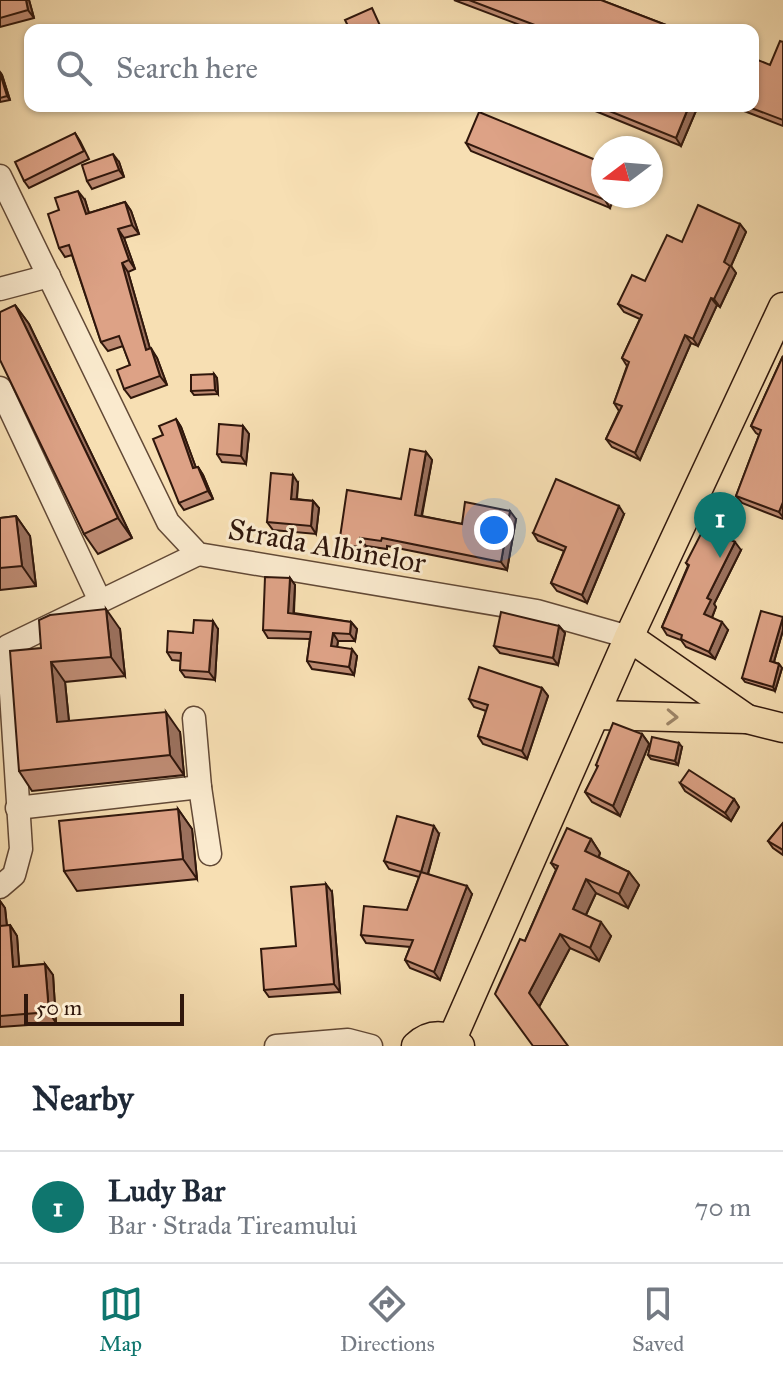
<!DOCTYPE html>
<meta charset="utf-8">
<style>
:root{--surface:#fff;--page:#f6f6f7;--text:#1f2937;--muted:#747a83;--line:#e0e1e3;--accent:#0f766e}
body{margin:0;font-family:"IM FELL Great Primer",serif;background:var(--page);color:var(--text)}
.compass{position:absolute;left:591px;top:136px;width:72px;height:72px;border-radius:50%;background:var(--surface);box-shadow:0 2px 6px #0004;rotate:254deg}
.scale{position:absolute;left:24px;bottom:20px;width:160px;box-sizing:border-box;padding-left:8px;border:4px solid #30170c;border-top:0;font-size:22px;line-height:28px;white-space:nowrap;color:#30170c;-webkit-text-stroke:6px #faeace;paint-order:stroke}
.you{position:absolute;left:494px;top:530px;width:28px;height:28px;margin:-20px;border:6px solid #fff;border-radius:50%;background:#1a73e8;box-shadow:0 0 0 12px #1a73e833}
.badge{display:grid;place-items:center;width:52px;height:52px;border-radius:50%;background:var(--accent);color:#fff;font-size:26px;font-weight:700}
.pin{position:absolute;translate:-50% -66px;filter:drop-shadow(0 2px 4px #0008)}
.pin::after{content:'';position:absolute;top:42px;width:28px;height:24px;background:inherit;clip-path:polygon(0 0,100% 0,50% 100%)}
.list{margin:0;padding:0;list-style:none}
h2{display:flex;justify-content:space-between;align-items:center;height:104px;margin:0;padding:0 32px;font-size:34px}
h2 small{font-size:26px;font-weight:400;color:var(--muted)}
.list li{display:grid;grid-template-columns:52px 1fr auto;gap:24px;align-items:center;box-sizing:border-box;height:112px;padding:0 32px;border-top:2px solid var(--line)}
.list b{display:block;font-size:30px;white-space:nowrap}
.list p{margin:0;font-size:26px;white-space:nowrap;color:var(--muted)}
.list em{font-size:26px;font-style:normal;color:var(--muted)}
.icon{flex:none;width:44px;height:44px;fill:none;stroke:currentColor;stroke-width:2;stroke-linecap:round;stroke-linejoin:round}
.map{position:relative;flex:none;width:783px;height:1046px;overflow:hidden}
.search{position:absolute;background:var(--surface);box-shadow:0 2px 6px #0004;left:24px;right:24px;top:24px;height:88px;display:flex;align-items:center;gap:20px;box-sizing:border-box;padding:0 28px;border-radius:16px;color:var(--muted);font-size:30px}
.sheet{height:216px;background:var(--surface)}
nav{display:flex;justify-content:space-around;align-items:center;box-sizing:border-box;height:112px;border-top:2px solid var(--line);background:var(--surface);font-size:22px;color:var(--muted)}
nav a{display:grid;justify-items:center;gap:4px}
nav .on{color:var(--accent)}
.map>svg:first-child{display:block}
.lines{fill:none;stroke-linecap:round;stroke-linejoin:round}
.minor-casing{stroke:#624936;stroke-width:25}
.major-casing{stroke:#30170c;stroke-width:31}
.minor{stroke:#faeace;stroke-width:22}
.major{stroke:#f7dfb3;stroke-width:28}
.wall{fill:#be8b73;stroke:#30170c;stroke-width:2}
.shaded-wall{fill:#9b715e;stroke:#30170c;stroke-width:2}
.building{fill:#dda286;stroke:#30170c;stroke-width:2}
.oneway{stroke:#9d8568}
.labels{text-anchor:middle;stroke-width:6;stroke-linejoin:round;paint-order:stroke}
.street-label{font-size:30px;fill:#30170c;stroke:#faeace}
</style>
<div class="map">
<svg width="783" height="1046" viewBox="0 0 783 1046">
<rect width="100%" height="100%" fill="#f7dfb3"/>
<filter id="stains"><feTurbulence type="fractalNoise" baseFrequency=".0025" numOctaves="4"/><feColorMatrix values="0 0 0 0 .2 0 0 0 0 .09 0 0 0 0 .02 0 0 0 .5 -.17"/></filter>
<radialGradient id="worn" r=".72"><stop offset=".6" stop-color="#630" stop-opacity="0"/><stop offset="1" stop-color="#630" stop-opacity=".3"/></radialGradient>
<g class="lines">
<defs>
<g id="minor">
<path d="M0 176 168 522 198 554 537 611 629 637"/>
<path d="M0 289 49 276"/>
<path d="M0 388 100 601"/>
<path d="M194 718 200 787 210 854"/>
<path d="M17 808 200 787"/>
<path d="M0 887 14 875 21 849 8 646 198 554"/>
<path d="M276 1046 348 1040 371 1046"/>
</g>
<g id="major">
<path d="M629 637 747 719"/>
<path d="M597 715 747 719 783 728"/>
<path d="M452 1039 629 637 783 307"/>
<path d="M416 1046C430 1033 446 1033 460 1046"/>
</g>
</defs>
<use href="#minor" class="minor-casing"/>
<use href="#major" class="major-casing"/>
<use href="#minor" class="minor"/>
<use href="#major" class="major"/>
</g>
<g class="wall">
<path d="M0 0H29L34 18 0 27Z"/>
<path d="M454 0H601L679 30H533Z"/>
<path d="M783 42V126L731 106H753L770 65Z"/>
<path d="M0 72 2 75 10 100 0 102Z"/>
<path d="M583 106H698L681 146Z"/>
<path d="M75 133 80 141 89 159 29 188 24 181Z"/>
<path d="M466 143 603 163 610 208 471 151Z"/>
<path d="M119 162 124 177 92 189 87 181Z"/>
<path d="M85 200 89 213 125 202 131 211 139 234 124 238 135 269 128 272 150 349 157 358 167 385 131 398 124 389 130 365 123 346 108 351 101 342 72 255 65 257 59 248Z"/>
<path d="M740 224 746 232 731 266 736 273 720 307 717 305 698 346 691 343 640 460 612 447 606 439 619 411 614 403 627 366 622 358 640 319 624 312 618 304 645 281Z"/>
<path d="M15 305 29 324 132 538 98 554 84 534Z"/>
<path d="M783 356V519L742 503 736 496 759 435 756 433 751 426Z"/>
<path d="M214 374 217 378 218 394 194 395 191 391Z"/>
<path d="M176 419 181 427 196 468 198 467 203 475 213 499 184 510 179 503 163 435Z"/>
<path d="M243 426 249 434 246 464 222 462 217 454Z"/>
<path d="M426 452 432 460 422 516 462 524 516 519 507 570 387 546V549L366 546 365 555 345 552 339 544 401 499Z"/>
<path d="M298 483 297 499 313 501 319 508 316 534 273 530 267 522Z"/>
<path d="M624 514 587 603 557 591 551 583 564 551 538 541 533 533Z"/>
<path d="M16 516 30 536 36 586 0 590V518Z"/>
<path d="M741 550 714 604 716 607 712 618 728 630 715 659 686 647 681 640 667 635 662 627 688 566 686 563Z"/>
<path d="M290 578 295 585 294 613 351 622 357 629 355 641H338L337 647 357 656 354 675 312 669 307 661 310 639 268 638 263 630Z"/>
<path d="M783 617V630L774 662 779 664 782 668 775 691 745 682 742 678Z"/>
<path d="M559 626 565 633 558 665 500 653 494 646Z"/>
<path d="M120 629 125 676 65 682 69 721 180 732 184 775 32 791 19 771 41 648Z"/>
<path d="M218 629 215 680 185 677 180 670 181 661 172 660 167 652 193 633Z"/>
<path d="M542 688 548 696 527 759 483 744 478 736 486 711 474 707 469 699Z"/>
<path d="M642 734 649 744 620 816 592 802 585 792 598 768 596 765Z"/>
<path d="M682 747 678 765 651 759 648 755Z"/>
<path d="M680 783 734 799 739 807 731 821 685 791Z"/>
<path d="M178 809 192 829 197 879 77 891 64 871Z"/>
<path d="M783 823V855L773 848 768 841Z"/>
<path d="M439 834 428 874 472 894 440 980 410 968 405 960 410 947 366 943 361 935 407 910 419 877 389 869 384 861Z"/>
<path d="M591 839 600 853 599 857 629 872 639 885 628 908 596 893 586 915 611 936 599 961 570 948 539 1007 533 1046 525 941 556 870 551 863Z"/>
<path d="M332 892 340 992 269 997 264 990 296 946Z"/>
<path d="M0 901 5 908 7 926 10 925 17 936 19 966 45 964 53 975 56 1023 0 1027Z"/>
</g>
<g class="shaded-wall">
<path d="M26 0H29L34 18 28 10Z"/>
<path d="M0 72 2 75 10 100 7 96Z"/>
<path d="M689 106H698L681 146 676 138Z"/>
<path d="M113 154 119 162 124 177 119 170Z"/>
<path d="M78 191 85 200 92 223 86 214Z"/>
<path d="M606 196H615L610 208 605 200Z"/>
<path d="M125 202 131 211 139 234 132 225Z"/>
<path d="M740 224 746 232 731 266 736 273 720 307 714 299 724 262Z"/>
<path d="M118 229 124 238 135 269 129 260Z"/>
<path d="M122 263 128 272 153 359 146 350Z"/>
<path d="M711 298 717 305 698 346 693 339Z"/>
<path d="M15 305 29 324 132 538 118 518Z"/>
<path d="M685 335 691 343 640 460 635 453Z"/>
<path d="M151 348 157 358 167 385 160 376Z"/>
<path d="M214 374 217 378 218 394 215 390Z"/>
<path d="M176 419 181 427 199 476 193 468Z"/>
<path d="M243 426 249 434 246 464 241 456Z"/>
<path d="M426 452 432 460 420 523 415 515Z"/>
<path d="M198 467 203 475 213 499 208 491Z"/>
<path d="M293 475 298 483 296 506 291 499Z"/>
<path d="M313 501 319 508 316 534 311 526Z"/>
<path d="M783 502V517L779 512Z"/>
<path d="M619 506 624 514 587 603 582 595Z"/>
<path d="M510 511 516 519 507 570 501 562Z"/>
<path d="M16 516 30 536 36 586 22 566Z"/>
<path d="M360 538 366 546 365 555 359 547Z"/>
<path d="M735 542 741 550 714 604 716 607 710 622 704 614 707 598Z"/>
<path d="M290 578 295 585 293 620 288 613Z"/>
<path d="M106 609 120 629 125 676 111 657Z"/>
<path d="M783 617V630L773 665 770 661Z"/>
<path d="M213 621 218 629 215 680 209 672Z"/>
<path d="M351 622 357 629 355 641 350 634Z"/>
<path d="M722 622 728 630 715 659 709 652Z"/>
<path d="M559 626 565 633 558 665 553 658Z"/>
<path d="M333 633 338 641 336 654 331 646Z"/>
<path d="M352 649 357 656 354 675 349 667Z"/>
<path d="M51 662 65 682 71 742 57 722Z"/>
<path d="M779 664 782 668 775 691 773 687Z"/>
<path d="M542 688 548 696 527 759 522 751Z"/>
<path d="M166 712 180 732 184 775 170 755Z"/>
<path d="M642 734 649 744 620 816 613 806Z"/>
<path d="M679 743 682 747 678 765 675 761Z"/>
<path d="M734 799 739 807 731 821 725 813Z"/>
<path d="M178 809 192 829 197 879 183 859Z"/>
<path d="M434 826 439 834 426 880 421 872Z"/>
<path d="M591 839 600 853 595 865 585 851Z"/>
<path d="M629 872 639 885 628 908 619 894Z"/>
<path d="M586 879 596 893 582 923 573 909Z"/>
<path d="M326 884 332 892 340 992 334 984Z"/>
<path d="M467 886 472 894 440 980 434 972Z"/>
<path d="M0 901 5 908 8 937 0 926Z"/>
<path d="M601 922 611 936 599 961 590 948Z"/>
<path d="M10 925 17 936 20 977 13 967Z"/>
<path d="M560 934 570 948 539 1007 529 993Z"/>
<path d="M45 964 53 975 56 1023 49 1012Z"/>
</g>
<g class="building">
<path d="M0 0H26L28 10 0 18Z"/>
<path d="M469 0H601L679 30H548Z"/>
<path d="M372 8 382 30H350L345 20Z"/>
<path d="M780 41 783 42V120L746 106H753V58L770 65Z"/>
<path d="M0 73 7 96 0 98Z"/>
<path d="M597 106H689L676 138Z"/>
<path d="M479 112 603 163V196H606L605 200 466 143Z"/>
<path d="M75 133 84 151 24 181 15 162Z"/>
<path d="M113 154 119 170 87 181 82 165Z"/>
<path d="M78 191 86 214 125 202 132 225 118 229 129 260 122 263 146 350 151 348 160 376 124 389 117 370 130 365 119 336 101 342 69 245 59 248 48 214 59 210 55 198Z"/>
<path d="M698 205 740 224 724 262 730 266 714 299 711 298 693 339 685 335 635 453 606 439 622 406 614 403 629 362 622 358 642 315 618 304 632 275 645 281 667 235 682 242Z"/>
<path d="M15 305 118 518 84 534 0 360V312Z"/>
<path d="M783 356V502L779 512 736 496 761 430 751 426Z"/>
<path d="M214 374 215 390 191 391V375Z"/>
<path d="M176 419 193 468 198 467 208 491 179 503 153 439 163 435 159 426Z"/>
<path d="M219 424 243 426 241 456 217 454Z"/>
<path d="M410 449 426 452 415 515 462 524 465 502 510 511 501 562 382 538 381 541 360 538 359 547 339 544 347 490 401 499Z"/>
<path d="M271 473 293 475 291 499 313 501 311 526 267 522Z"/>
<path d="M556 479 619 506 582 595 551 583 566 547 533 533Z"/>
<path d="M16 516 22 566 0 568V518Z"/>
<path d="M705 526 735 542 707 598 711 600 704 614 722 622 709 652 681 639 682 635 662 627 689 565 686 563Z"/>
<path d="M265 577 290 578 288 613 351 622 350 634 333 633 331 646 352 649 349 667 307 661 311 632 263 630Z"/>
<path d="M106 609 111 657 51 662 57 722 166 712 170 755 19 771 10 651 41 648 39 620 50 615Z"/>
<path d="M761 611 783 617 770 661 779 664 773 687 742 678Z"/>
<path d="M501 612 559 626 553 658 494 646Z"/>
<path d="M194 620 213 621 209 672 180 670 181 653 167 652 168 631 193 633Z"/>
<path d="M479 667 542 688 522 751 478 736 488 705 469 699Z"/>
<path d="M613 723 642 734 613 806 585 792 598 766 596 765Z"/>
<path d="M652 737 679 743 675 761 648 755Z"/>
<path d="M689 770 734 799 725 813 680 783Z"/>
<path d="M178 809 183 859 64 871 59 821Z"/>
<path d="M397 816 434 826 421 872 384 861Z"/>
<path d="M783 823V850L768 841Z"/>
<path d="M567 828 591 839 585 851 629 872 619 894 586 879 573 909 601 922 590 948 560 934 529 993 568 1046H533L495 994 520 939 525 941 558 866 551 863Z"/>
<path d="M421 872 467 886 434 972 405 960 413 940 361 935 364 906 407 910Z"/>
<path d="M326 884 334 984 264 990 261 949 296 946 291 887Z"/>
<path d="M0 924V926L10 925 13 967 45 964 49 1012 0 1016Z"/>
</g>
<defs><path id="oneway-chevron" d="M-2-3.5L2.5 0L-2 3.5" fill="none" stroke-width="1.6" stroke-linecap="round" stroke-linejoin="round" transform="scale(2)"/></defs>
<use class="oneway" href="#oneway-chevron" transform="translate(672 717) rotate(2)"/>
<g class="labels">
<g class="street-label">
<text transform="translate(327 546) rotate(10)" y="10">Strada Albinelor</text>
</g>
</g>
<rect width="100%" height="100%" filter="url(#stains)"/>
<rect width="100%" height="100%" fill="url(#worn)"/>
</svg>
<svg class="compass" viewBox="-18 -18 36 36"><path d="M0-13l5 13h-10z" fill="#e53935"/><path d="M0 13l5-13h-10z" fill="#747a83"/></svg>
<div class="scale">50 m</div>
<div class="you"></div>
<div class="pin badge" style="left:720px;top:558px">1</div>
<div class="search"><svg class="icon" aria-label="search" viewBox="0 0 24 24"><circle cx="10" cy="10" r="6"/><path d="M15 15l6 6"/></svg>Search here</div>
</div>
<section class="sheet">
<h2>Nearby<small></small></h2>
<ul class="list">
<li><span class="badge">1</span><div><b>Ludy Bar</b><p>Bar · Strada Tireamului</p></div><em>70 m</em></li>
</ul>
</section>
<nav>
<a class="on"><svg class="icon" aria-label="map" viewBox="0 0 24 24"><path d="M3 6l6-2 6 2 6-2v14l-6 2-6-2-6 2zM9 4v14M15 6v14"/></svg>Map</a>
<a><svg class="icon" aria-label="directions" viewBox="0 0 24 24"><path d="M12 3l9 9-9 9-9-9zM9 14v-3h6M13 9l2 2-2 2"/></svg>Directions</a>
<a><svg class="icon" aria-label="saved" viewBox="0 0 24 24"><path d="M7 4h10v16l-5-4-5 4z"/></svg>Saved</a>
</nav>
